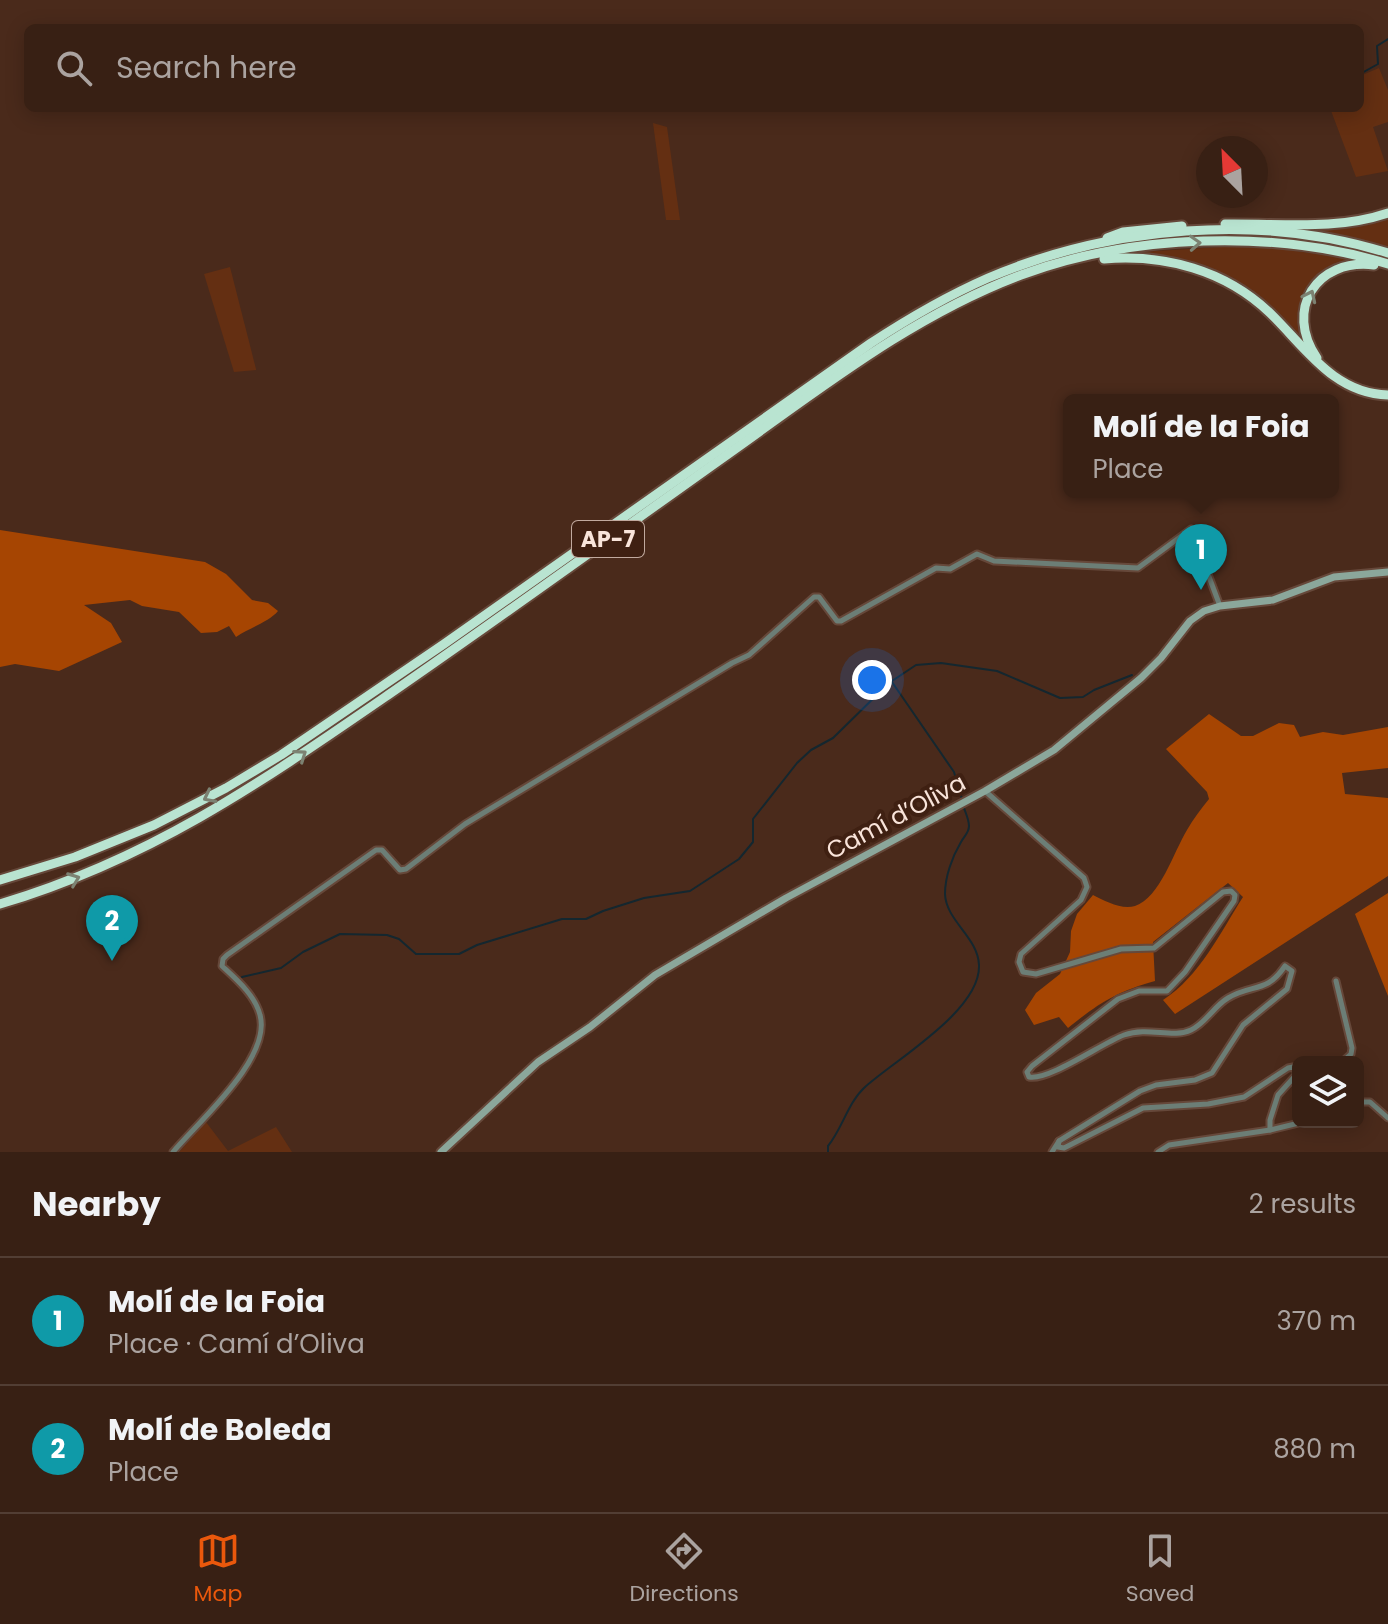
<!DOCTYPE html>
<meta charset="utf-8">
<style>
:root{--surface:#382014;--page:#432d22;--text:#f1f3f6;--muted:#aba3a0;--line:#523e34;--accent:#ea580c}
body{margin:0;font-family:Poppins,sans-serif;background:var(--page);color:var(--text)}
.controls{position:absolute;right:24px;bottom:24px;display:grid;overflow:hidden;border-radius:12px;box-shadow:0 4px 20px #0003}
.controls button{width:72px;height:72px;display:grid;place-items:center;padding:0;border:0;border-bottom:2px solid var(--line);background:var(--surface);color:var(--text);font:40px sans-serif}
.compass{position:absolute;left:1196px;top:136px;width:72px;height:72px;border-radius:50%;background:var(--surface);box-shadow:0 4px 20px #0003;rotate:336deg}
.you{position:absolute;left:872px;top:680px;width:28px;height:28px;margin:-20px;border:6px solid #fff;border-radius:50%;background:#1a73e8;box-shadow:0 0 0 12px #1a73e833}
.badge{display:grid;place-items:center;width:52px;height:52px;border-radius:50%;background:var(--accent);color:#fff;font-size:26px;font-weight:700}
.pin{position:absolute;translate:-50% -66px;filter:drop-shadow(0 2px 4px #0008)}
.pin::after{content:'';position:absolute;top:42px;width:28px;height:24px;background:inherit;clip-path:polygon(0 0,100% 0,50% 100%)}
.popup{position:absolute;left:1063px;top:394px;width:276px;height:104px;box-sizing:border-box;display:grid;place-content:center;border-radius:12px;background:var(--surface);filter:drop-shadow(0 2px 6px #0005);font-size:26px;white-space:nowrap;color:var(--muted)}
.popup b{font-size:30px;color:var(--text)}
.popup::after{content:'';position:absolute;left:50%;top:100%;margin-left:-16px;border:16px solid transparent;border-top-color:var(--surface)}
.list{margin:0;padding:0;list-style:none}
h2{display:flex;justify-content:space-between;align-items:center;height:104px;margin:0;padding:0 32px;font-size:34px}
h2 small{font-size:26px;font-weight:400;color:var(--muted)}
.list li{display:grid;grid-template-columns:52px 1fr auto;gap:24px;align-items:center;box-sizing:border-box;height:128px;padding:0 32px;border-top:2px solid var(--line)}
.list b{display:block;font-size:30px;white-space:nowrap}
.list p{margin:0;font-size:26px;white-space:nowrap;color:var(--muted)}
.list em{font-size:26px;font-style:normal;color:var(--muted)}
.icon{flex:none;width:44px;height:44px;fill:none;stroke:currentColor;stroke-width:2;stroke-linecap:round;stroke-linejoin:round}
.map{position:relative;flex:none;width:1388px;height:1152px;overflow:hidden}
.search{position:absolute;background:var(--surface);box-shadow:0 4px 20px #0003;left:24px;right:24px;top:24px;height:88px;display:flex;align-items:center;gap:20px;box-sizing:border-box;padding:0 28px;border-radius:12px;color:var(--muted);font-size:30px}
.sheet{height:360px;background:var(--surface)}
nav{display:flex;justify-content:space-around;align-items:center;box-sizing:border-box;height:112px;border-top:2px solid var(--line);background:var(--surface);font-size:22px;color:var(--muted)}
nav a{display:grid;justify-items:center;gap:4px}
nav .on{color:var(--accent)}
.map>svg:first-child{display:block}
.green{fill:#642f12}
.forest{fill:#a64502}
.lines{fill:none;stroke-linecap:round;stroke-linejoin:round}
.stream{stroke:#14272f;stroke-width:2}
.street-casing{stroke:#66483a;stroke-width:9}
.secondary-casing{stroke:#66483a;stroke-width:11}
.highway-casing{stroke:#66483a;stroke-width:13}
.street{stroke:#6c7e76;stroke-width:5}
.secondary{stroke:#8ba79b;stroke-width:7}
.highway{stroke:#b9e4d1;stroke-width:9}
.oneway{stroke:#7c8272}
.labels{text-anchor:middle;stroke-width:8;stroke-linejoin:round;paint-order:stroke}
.shield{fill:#3f2012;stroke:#c1a99e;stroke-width:2}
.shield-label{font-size:22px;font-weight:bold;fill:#f9e4da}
.street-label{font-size:24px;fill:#f9e4da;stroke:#3f2012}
</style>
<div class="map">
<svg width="1388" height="1152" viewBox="0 0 1388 1152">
<rect width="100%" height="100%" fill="#4a2a1b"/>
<g class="green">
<path d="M1379 68 1388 90V122L1373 127 1388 171 1356 177 1330 108H1360V76Z"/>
<path d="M653 123 667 127 680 220H666Z"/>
<path d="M1388 216V247L1306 229Z"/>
<path d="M1237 246 1275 248 1353 259C1312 268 1288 307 1305 347 1287 329 1271 309 1252 294 1215 264 1168 255 1123 253Z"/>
<path d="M230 267 256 369V370L234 372 204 274Z"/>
<path d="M206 1122 228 1151 276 1127 292 1152H179Z"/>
</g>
<g class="forest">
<path d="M0 530 205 562 226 574 252 600 268 603 278 611C269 622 249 628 236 637L229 626 217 632 201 633 179 612 142 606 130 600 84 605 111 623 122 642 59 671 15 664 0 667Z"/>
<path d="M1209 714 1241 736H1253L1279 723 1294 725 1300 737 1323 732 1343 735 1388 727V768L1342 773 1345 794 1388 798V876L1175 1014 1163 1000C1200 976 1220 933 1243 897L1228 883 1153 942 1155 981C1116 992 1099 1003 1068 1028L1059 1017 1034 1025 1025 1010 1036 993 1060 974 1070 952 1071 931 1077 914 1093 895C1105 901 1121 910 1135 906 1160 898 1174 851 1187 830 1193 819 1201 809 1209 799L1207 792 1166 749Z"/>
<path d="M1388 893V996L1355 914Z"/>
</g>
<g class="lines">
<g class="stream">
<path d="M1360 74 1378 64 1377 46 1388 39"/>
<path d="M892 682 954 772 962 799"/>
<path d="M242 977 281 968 303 952 340 934 387 935 399 939 416 954H459L477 945 562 919H586L603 911 644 898 690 891 739 859 753 842V819L797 763 811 750 833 738 889 683 916 665 941 663 997 671 1060 698 1083 697 1094 690 1132 675"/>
<path d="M828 1152V1146C842 1129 848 1103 864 1088 893 1061 981 1011 979 965 978 937 946 921 945 894 945 877 952 857 961 842 964 836 969 833 969 826 969 820 966 814 964 808"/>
</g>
<defs>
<g id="street">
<path d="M985 791 1084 878 1087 887 1081 900 1021 954 1019 962 1023 972 1036 974 1121 949 1154 948 1223 892 1231 891 1235 895 1234 901 1185 972 1167 991H1139L1118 999 1032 1066 1027 1072 1029 1077C1049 1081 1102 1043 1124 1035 1149 1026 1172 1039 1191 1030 1206 1023 1214 1006 1228 998 1253 983 1266 994 1285 966L1292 971 1287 989 1243 1025 1212 1073 1195 1080 1156 1085 1140 1091 1059 1141 1052 1152"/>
<path d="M1336 981 1352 1048 1351 1054 1342 1062"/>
<path d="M1358 1102H1370L1388 1118"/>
<path d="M1270 1130V1120L1278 1095 1297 1074"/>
<path d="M1059 1141 1058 1147 1064 1148 1143 1108 1208 1104 1244 1097 1288 1068 1293 1067 1298 1074"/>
<path d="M173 1152C199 1121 272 1058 260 1015 255 995 236 979 222 966L223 959 227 955 376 850H382L400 870 406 869 465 824 732 663 749 655 814 597H819L837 621H841L936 568 950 569 977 554 994 561 1138 568 1191 529 1220 606"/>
<path d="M1158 1152 1169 1145 1270 1130 1303 1122"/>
</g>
<path id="secondary" d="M441 1152 538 1062 590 1027 655 975 786 898 985 791 1054 750 1141 678 1161 658 1190 621 1204 611 1220 606 1273 600 1334 577 1388 572"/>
<g id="highway">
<path d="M1225 224C1280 223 1335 231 1388 213"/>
<path d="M1107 238 1123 232 1182 226"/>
<path d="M1104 259C1165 254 1225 270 1270 313 1305 347 1334 394 1388 395"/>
<path d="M1317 358C1284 310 1316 258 1374 265"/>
<path d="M0 880 75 857 154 825 226 788 281 755 444 644 871 343C909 318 947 296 988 278 1110 226 1261 213 1388 253"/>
<path d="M0 904C151 859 260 783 388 695 504 615 617 533 731 452 824 386 914 315 1021 275 1132 234 1275 229 1388 264"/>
</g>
</defs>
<use href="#street" class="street-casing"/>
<use href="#secondary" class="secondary-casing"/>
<use href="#highway" class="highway-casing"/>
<use href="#street" class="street"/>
<use href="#secondary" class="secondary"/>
<use href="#highway" class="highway"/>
</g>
<defs><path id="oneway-chevron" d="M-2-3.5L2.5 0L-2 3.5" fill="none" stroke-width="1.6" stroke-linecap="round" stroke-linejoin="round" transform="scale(2)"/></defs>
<g class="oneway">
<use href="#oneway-chevron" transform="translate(1195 243) rotate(-3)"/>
<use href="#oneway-chevron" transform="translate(1310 296) rotate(-65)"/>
<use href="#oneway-chevron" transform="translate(301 755) rotate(-35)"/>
<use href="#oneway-chevron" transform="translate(209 797) rotate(153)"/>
<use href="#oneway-chevron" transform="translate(74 879) rotate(-21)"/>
</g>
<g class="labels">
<rect class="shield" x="572" y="521" width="72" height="36" rx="6"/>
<g class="shield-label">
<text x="608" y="547">AP-7</text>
</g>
<g class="street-label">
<text transform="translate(896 817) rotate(-28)" y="8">Camí d’Oliva</text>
</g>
</g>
</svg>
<div class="controls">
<button><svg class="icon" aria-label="layers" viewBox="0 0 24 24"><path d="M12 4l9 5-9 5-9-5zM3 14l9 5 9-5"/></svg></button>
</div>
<svg class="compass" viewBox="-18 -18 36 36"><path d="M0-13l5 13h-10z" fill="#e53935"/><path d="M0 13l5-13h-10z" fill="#aba3a0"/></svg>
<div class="you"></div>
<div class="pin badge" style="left:1201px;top:590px;background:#0f9aa8">1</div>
<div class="popup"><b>Molí de la Foia</b>Place</div>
<div class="pin badge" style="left:112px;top:961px;background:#0f9aa8">2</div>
<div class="search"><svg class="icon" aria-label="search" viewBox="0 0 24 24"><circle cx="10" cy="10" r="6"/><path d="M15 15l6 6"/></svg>Search here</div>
</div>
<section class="sheet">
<h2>Nearby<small>2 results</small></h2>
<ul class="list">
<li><span class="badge" style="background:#0f9aa8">1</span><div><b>Molí de la Foia</b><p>Place · Camí d’Oliva</p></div><em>370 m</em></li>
<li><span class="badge" style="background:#0f9aa8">2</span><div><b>Molí de Boleda</b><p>Place</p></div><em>880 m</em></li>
</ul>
</section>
<nav>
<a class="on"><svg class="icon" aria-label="map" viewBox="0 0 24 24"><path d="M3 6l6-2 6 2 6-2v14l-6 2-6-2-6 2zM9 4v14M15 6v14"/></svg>Map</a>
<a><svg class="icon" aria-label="directions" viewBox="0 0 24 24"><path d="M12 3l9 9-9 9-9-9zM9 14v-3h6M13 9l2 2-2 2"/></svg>Directions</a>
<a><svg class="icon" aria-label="saved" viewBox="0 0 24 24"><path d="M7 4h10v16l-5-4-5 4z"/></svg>Saved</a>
</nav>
